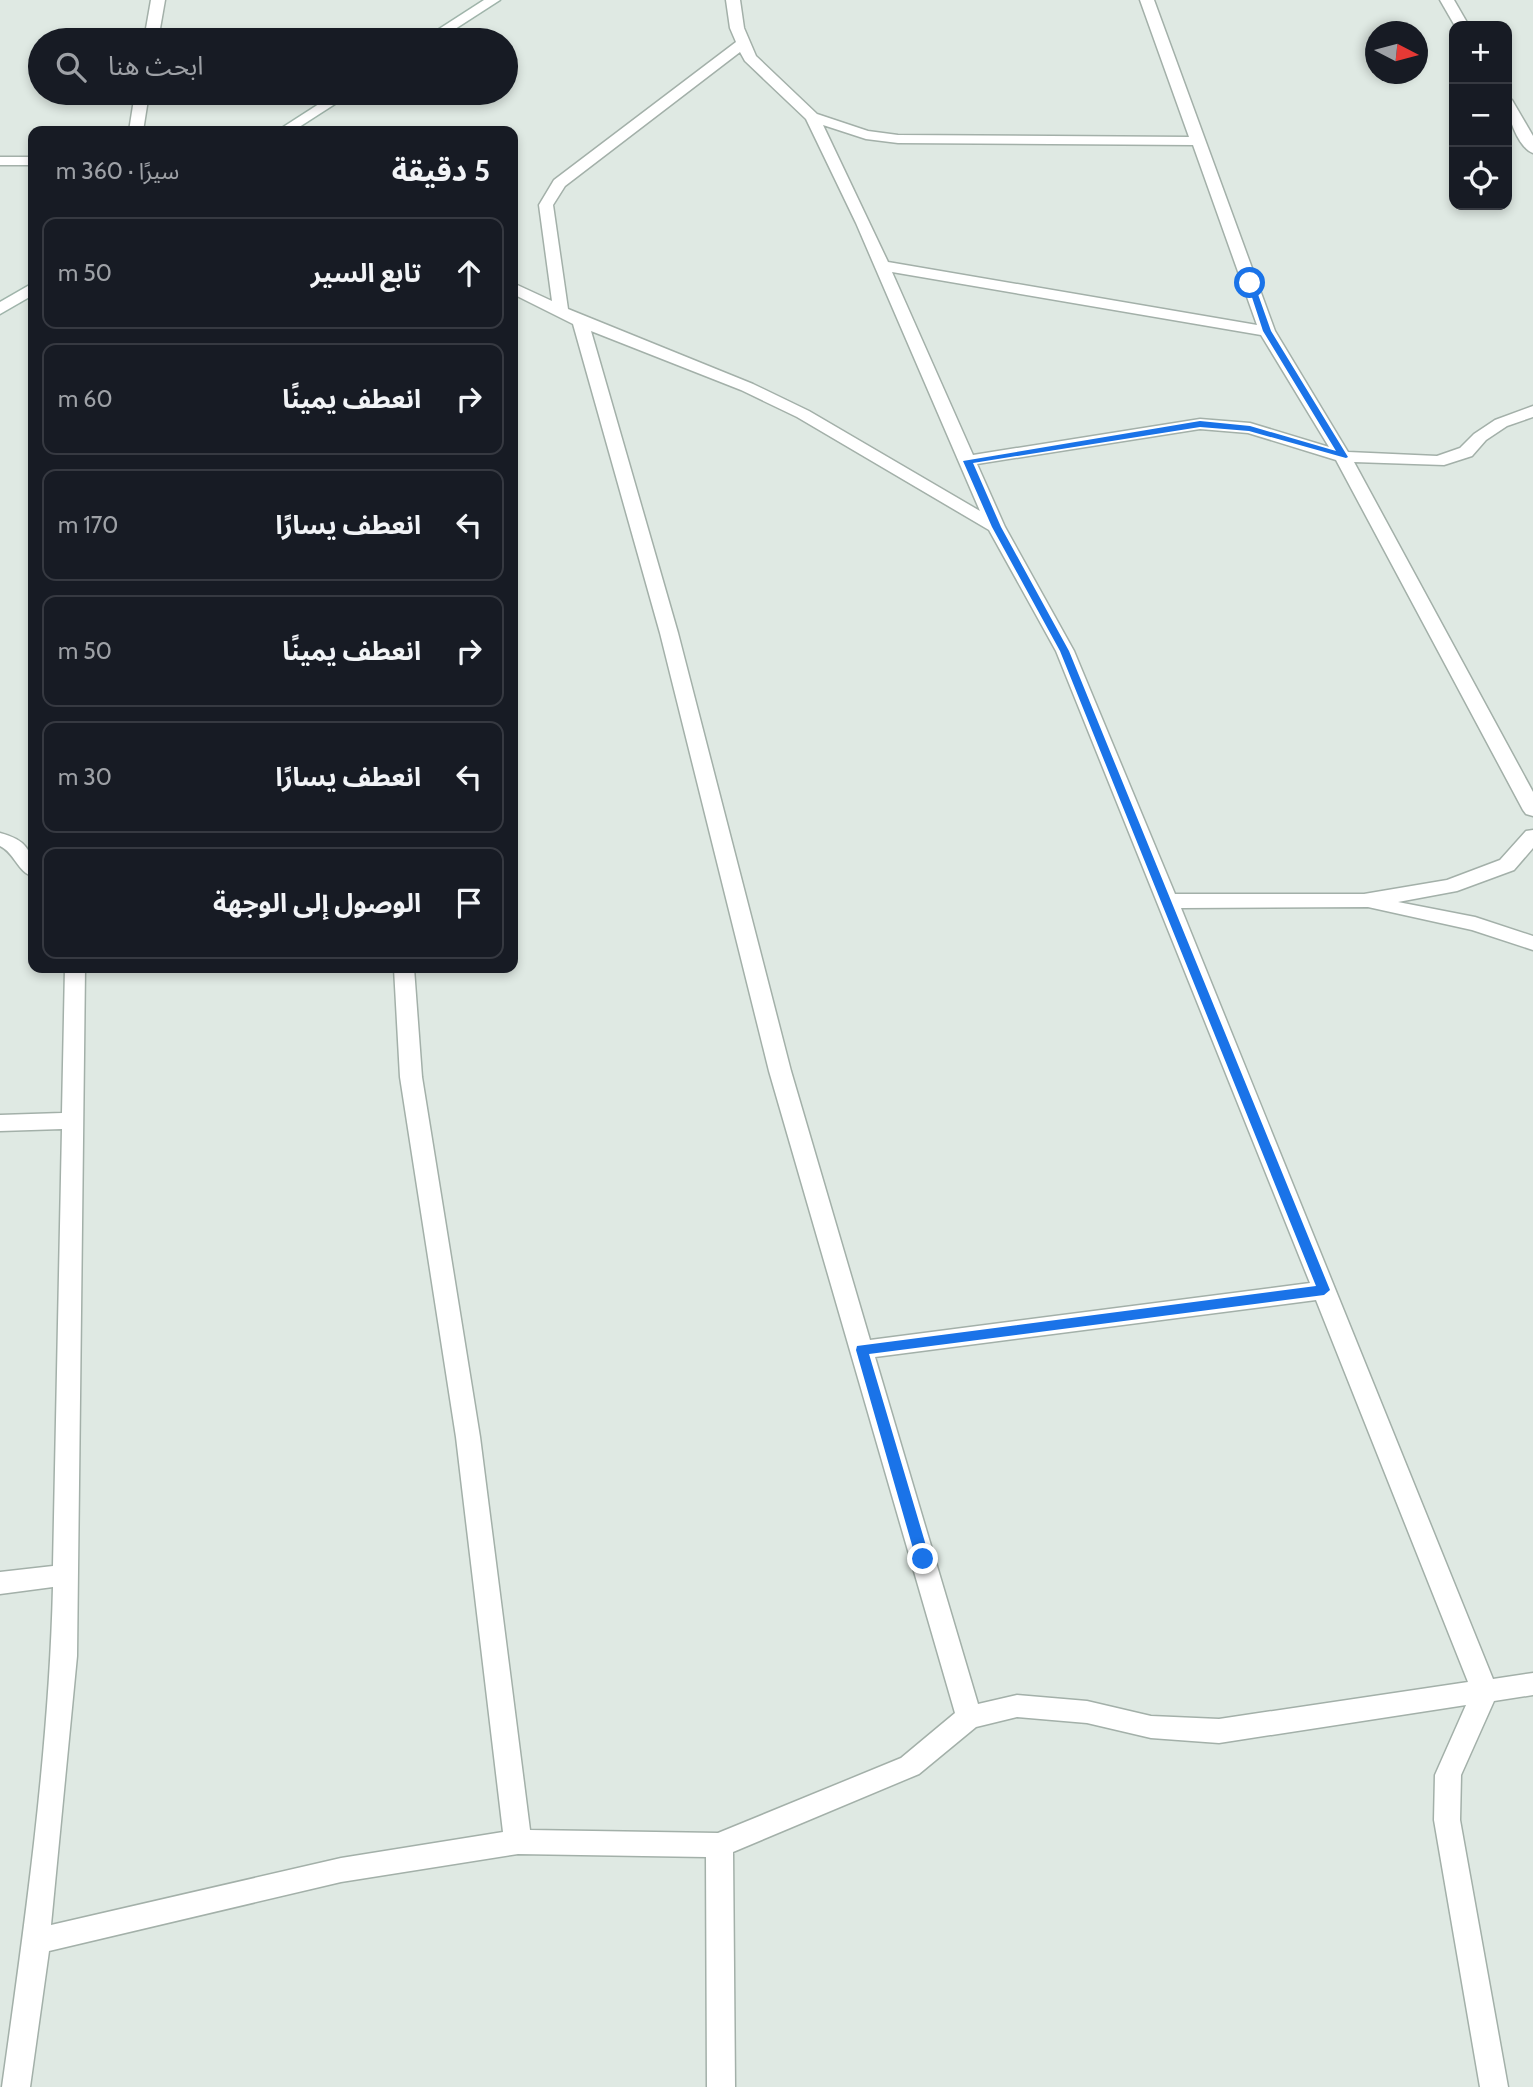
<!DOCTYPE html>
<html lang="ar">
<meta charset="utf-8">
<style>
:root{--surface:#171b24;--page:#242831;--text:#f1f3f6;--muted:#9ea1a6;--line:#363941}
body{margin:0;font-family:Cabin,"Noto Sans Arabic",sans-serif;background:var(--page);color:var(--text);direction:rtl}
.controls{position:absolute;right:21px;top:21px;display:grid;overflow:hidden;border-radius:14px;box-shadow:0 4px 10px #0003}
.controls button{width:63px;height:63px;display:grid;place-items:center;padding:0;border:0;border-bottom:2px solid var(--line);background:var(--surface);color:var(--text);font:35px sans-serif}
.compass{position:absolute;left:1365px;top:21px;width:63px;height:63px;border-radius:50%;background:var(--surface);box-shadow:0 4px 10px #0003;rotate:96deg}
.stop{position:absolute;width:21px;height:21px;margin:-16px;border:5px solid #1a73e8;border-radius:50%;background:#fff}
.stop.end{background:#1a73e8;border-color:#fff;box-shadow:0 2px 7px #0008}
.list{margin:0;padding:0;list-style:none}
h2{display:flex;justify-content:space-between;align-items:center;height:91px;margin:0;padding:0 28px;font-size:30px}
h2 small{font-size:23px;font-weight:400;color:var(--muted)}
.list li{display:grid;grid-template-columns:46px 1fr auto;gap:21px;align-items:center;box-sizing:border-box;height:112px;margin:0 14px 14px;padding:0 14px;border:2px solid var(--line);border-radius:14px}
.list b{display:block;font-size:26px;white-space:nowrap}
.list em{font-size:23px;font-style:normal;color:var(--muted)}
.icon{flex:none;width:38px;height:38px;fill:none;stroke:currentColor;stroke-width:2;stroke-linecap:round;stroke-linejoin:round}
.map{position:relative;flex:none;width:1533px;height:2087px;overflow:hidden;direction:ltr}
.search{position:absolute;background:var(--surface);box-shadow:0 4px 10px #0003;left:28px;top:28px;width:490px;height:77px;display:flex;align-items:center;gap:18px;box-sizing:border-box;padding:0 24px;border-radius:38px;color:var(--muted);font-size:26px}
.panel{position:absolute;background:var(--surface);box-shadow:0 4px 10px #0003;left:28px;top:126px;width:490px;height:847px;border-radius:14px;direction:rtl}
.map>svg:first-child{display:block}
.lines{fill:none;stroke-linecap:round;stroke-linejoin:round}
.street-casing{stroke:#a3b0a9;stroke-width:3}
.secondary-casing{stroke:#9fb4aa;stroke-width:3}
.street{fill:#fff;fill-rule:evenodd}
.secondary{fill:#fff;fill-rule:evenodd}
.route{fill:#1a73e8}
</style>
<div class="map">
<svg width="1533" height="2087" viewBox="0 0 1533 2087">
<rect width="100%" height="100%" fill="#dfe9e3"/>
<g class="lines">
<defs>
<g id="street">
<path d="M151 0H165L158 40H144Z"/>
<path d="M726 0H740L744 28 756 56 817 114 868 131 898 135 1189 137 1140 0H1154L1275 331 1348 452 1437 456 1460 448 1474 434 1495 420 1533 406V417L1507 426 1486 440 1472 456 1444 465 1354 462 1533 792V816L1526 814 1523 810 1336 460 1248 433 1200 429 977 464 1005 527 1074 651 1175 894H1364L1447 880 1500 860 1526 831 1533 830V848L1514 870 1457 891 1398 902 1475 917 1533 936V950L1472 930 1368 907 1181 908 1493 1679 1533 1673V1695L1494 1701 1461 1775 1460 1820 1508 2087H1480L1434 1820 1435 1775 1466 1705 1219 1743 1151 1738 1087 1723 1017 1717 976 1727 919 1774 733 1852 735 2087H707L706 1857 518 1854 341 1882 49 1951 30 2087H2C25 1922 49 1753 53 1587L0 1594V1572L53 1566 62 1129 0 1131V1115L62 1113 65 968H85L77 1656 51 1925 341 1858 503 1832 456 1437 400 1077 394 968H414L422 1077 480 1437 530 1830 718 1833 901 1758 955 1713 769 1071 660 633 573 324 513 294V283L552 301 539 205 554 180 736 42 730 28ZM740 52 745 61 806 119 856 223 980 511 809 411 753 384 568 309 553 205 565 186ZM823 125 866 139 898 143 1193 145 1257 325 888 262ZM892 272 1261 335 1329 447 1250 423 1200 419 973 455ZM591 331 741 390 797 417 989 530 1056 651 1310 1283 870 1340 791 1071 678 633ZM1316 1300 1468 1682 1219 1719 1151 1716 1087 1701 1017 1695 978 1704 875 1357Z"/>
<path d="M1440 0H1454L1469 26H1455Z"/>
<path d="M135 93H149L143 131H129Z"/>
<path d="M1507 99 1512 100 1533 136V153C1518 148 1506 113 1507 99Z"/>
<rect x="0" y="157" width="33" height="8"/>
<path d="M0 833C26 840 33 850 33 876 18 873 15 853 0 846Z"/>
</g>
<g id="secondary">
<path d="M484 0H500L438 40H422Z"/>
<path d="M336 93H352L293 131H277Z"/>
<path d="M33 283V295L0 314V302Z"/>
</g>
</defs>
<use href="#street" class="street-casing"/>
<use href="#secondary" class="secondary-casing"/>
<use href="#street" class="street"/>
<use href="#secondary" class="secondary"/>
</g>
<path class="route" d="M1247 282 1254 283 1271 331 1348 457 1346 458 1249 431 1200 427 973 463 1001 527 1069 651 1330 1290 1324 1295 869 1354 930 1559 923 1565 916 1559 856 1350 857 1346 1316 1286 1060 651 992 527 963 461 1200 421 1250 426 1336 451 1263 331Z"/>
</svg>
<div class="controls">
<button>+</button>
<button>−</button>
<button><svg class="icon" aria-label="locate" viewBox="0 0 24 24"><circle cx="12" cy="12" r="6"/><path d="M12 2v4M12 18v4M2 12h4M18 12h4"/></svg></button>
</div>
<svg class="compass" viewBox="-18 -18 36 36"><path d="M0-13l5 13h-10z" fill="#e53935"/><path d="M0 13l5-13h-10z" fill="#9ea1a6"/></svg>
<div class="stop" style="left:1250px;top:283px"></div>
<div class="stop end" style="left:923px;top:1559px"></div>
<div class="search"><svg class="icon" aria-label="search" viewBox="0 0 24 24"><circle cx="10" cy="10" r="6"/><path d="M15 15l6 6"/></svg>ابحث هنا</div>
<section class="panel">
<h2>5 دقيقة<small>سيرًا · 360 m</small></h2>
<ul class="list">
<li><svg class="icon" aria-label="ahead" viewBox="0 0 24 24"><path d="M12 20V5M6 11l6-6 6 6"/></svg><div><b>تابع السير</b></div><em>50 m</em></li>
<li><svg class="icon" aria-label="right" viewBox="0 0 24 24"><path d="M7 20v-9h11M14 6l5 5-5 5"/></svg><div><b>انعطف يمينًا</b></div><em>60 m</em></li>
<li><svg class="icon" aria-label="left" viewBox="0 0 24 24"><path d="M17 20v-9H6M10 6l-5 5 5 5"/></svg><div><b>انعطف يسارًا</b></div><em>170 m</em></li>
<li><svg class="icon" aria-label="right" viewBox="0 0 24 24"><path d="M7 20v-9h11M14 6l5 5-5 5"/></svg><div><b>انعطف يمينًا</b></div><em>50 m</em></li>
<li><svg class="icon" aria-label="left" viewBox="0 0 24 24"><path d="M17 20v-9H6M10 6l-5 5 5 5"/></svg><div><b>انعطف يسارًا</b></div><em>30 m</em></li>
<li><svg class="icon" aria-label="arrive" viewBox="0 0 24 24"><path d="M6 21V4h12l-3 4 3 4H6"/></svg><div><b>الوصول إلى الوجهة</b></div></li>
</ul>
</section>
</div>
